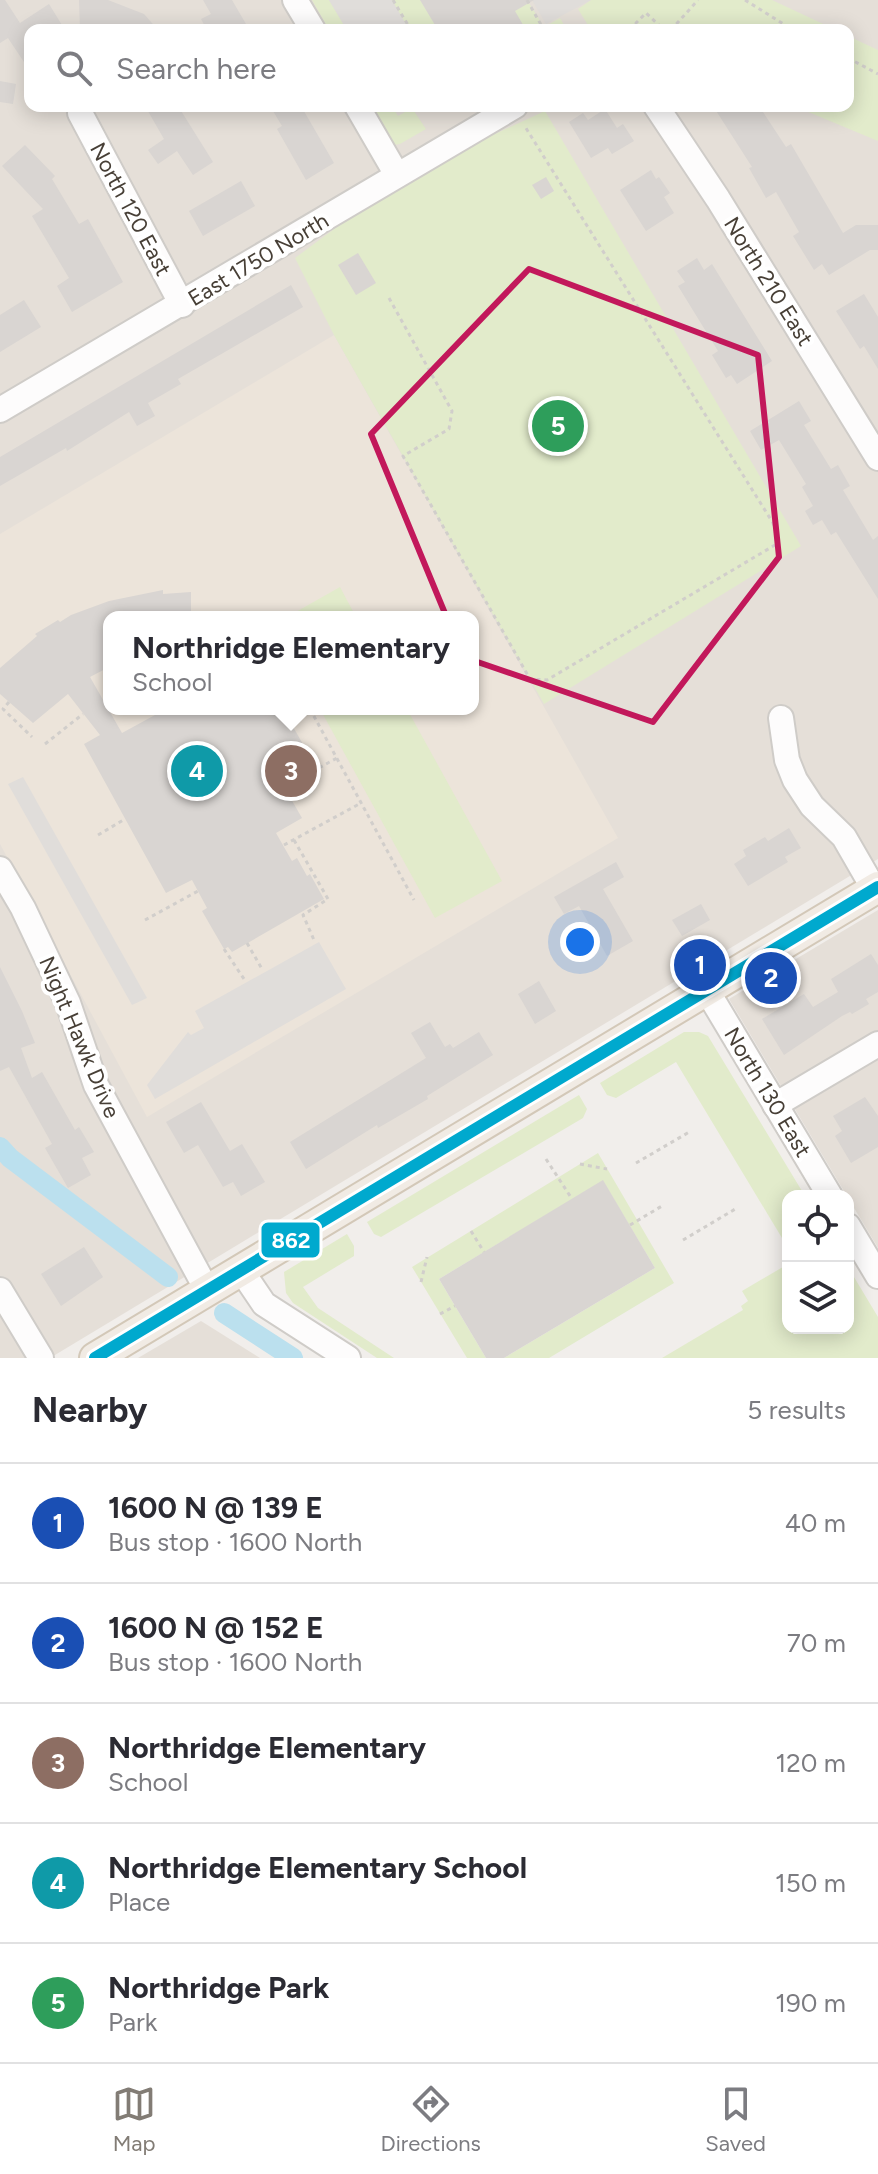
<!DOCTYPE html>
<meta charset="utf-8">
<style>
:root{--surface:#fff;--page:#f7f7f7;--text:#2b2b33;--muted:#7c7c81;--line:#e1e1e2;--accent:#827c75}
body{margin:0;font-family:Figtree,sans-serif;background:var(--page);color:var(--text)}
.controls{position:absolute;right:24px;bottom:24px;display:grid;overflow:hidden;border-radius:16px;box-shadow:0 4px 20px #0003}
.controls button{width:72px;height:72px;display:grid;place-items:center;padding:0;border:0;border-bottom:2px solid var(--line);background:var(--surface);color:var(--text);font:40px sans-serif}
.you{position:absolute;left:580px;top:942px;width:28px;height:28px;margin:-20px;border:6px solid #fff;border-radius:50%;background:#1a73e8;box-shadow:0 0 0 12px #1a73e833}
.badge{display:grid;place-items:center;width:52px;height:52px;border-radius:50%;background:var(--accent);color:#fff;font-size:26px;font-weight:700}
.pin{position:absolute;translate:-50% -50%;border:4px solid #fff;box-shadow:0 2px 8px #0006}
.popup{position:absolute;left:103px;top:611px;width:376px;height:104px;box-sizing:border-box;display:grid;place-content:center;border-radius:16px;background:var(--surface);filter:drop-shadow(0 2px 6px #0005);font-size:26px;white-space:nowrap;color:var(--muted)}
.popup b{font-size:30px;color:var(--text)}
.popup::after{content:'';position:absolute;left:50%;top:100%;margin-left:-16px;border:16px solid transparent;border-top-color:var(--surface)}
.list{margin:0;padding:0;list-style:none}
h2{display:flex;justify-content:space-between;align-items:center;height:104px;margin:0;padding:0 32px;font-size:34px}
h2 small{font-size:26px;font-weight:400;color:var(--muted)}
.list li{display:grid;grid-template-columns:52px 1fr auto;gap:24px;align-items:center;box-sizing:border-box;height:120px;padding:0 32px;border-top:2px solid var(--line)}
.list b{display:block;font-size:30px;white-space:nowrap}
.list p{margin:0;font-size:26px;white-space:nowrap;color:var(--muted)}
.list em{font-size:26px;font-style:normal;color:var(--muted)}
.icon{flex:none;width:44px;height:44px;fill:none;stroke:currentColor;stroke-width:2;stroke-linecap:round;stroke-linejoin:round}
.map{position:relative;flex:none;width:878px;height:1358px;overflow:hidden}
.search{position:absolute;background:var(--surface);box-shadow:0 4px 20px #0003;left:24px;right:24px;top:24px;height:88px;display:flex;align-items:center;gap:20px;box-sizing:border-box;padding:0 28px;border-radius:16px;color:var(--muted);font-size:30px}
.sheet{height:704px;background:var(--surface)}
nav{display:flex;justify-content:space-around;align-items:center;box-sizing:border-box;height:112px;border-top:2px solid var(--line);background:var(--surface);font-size:22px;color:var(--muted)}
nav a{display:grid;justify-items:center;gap:4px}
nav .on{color:var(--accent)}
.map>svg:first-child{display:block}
.residential{fill:#e5dfd8;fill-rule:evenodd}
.education{fill:#ece4da;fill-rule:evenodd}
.green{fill:#e2ebcb}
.parking{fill:#e0ddda}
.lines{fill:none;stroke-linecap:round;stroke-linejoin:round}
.canal{stroke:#bbe0ee;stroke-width:20}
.building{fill:#d9d5d2}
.minor-casing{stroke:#cfccc8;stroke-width:28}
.major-casing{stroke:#d3c8b8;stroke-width:34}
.path{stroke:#d1cecb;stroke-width:3;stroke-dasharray:4 4;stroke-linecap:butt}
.minor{stroke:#fdfcfc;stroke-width:24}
.major{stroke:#f1ebe4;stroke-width:30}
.bus-1-casing{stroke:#fff;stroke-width:18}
.bus-1{stroke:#00a9ce;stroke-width:12}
.marked{fill:none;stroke:#c2185b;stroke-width:6;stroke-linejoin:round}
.labels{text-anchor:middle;stroke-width:8;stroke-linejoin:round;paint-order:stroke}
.street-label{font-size:22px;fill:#473f36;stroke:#fff}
.line-badge{stroke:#fff;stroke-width:3}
.badge-label{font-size:22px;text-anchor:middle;font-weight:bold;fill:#fff}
</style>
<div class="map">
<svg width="878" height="1358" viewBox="0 0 878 1358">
<rect width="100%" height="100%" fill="#f1eeeb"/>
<g class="residential">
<path d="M0 0H878V859L50 1358H0ZM30 30H848V106H30ZM109 617H473V709H109Z"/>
<path d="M878 910V1248L729 999Z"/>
<path d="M201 1321 260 1358H138Z"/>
</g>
<path class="education" d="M334 335 618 838 147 1117 0 844V534ZM109 617H473V709H109Z"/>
<g class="green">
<path d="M312 0H329L347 30H329Z"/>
<path d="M392 0H527L544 27 560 18 567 30H409Z"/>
<path d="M591 0H772L836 30H591L578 9Z"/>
<path d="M848 36 878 50V141L794 106H848Z"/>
<path d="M371 106H392L398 116 412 108 426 129 400 144 394 145Z"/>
<path d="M545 111 801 546 544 704 334 335 295 258 345 221 484 139Z"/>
<path d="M340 587 356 617H287Z"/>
<path d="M320 709H407L502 881 435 918Z"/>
<path d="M684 1032H699L708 1036 805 1196H788V1248L676 1062 616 1098 607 1095 600 1083Z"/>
<path d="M579 1095 587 1109 583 1118 381 1237 374 1234 367 1222Z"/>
<path d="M598 1153 674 1283 549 1358H504L655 1268 603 1181 439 1279 486 1358H467L412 1267Z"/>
<path d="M347 1234 354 1246V1256L303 1287 318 1308 394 1358H377L293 1303 286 1293 284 1272Z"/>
<path d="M788 1264V1328H848V1267L878 1317V1358H662L743 1310 741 1306 748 1301 742 1291Z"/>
</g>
<g class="parking">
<path d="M329 0H392L409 30H347Z"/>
<path d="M532 0H591L546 24Z"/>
<path d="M23 777 147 998 132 1005 8 784Z"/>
<path d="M319 942 346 989 155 1099 147 1085 188 1032 191 1035 204 1028 195 1011Z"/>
</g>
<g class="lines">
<g class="canal">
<path d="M0 1147 10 1158 168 1277"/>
<path d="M224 1313 293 1358"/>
</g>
</g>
<g class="building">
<path d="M0 0H5L20 23 49 4 65 30H30V71L8 38 0 43Z"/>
<path d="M79 0H108L144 14 158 30H80Z"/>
<path d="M203 0H232L246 24 234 30H207L201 19 211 14Z"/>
<path d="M420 0H534L515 11 526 30H438Z"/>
<path d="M0 81 16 84 13 104 0 102Z"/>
<path d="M145 106H178L213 162 193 175 177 151 158 164 148 150 164 139Z"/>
<path d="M270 106H301L334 163 306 180 277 129 282 126Z"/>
<path d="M713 106H759L786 147 791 144 843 233 856 225H878V250H870L829 275 822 264 814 270 793 236 799 232 776 192 766 198 749 168 752 167Z"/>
<path d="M605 109 617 128 623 124 634 141 612 154 608 148 591 158 569 122 583 113 588 120Z"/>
<path d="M25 145 55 176 52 179 79 224 88 219 123 282 72 312 57 286 69 278 32 216 43 209 2 166Z"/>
<path d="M651 170 656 179 659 177 670 193 664 197 674 213 646 231 620 190Z"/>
<path d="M546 177 554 191 541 199 532 185Z"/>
<path d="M241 181 255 206 203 236 189 211Z"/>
<path d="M358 253 376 283 356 295 338 265Z"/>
<path d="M697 258 704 270 712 264 772 361 737 384 731 375 726 378 712 355 718 351 678 286 685 282 677 271Z"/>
<path d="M291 285 303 307 178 379 181 384 148 403 155 416 137 426 129 412 67 451 66 448 0 486V457Z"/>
<path d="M864 294 878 317V369L864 346 860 349 836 311Z"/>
<path d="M24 300 41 327 0 352V315Z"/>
<path d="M799 401 811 421 804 425 831 469 838 465 850 486 843 490 873 540 878 536V599L836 532 831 535 822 520 813 525 805 511 813 506 802 487 806 484 779 440 761 450 750 431Z"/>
<path d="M163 590V594L191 592V617H109V667L90 677 122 733 166 709H283L313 762 280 780 302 818 276 833 292 861 297 858 307 876 310 874 324 899 232 952 228 947 224 949 202 911 207 908 192 880 166 893 84 744 100 735 68 694 33 723 0 694V668L37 636 35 634 58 620 60 622 71 615 109 601Z"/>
<path d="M789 828 801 848 785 857 788 862 748 886 734 864 746 856 743 850 765 837 768 841Z"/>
<path d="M616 862 624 877 603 889 633 941 607 956 579 906 564 914 554 897Z"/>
<path d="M701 904 710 920 682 936 672 920Z"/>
<path d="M871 954 878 965V992L866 999 869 1004 852 1014 850 1012 842 1016 784 1055 762 1019 804 994 813 1007 838 992 831 979Z"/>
<path d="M0 967 22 1011 35 1043 21 1048 32 1078 42 1072 75 1130 79 1127 94 1152 82 1158 91 1175 68 1188 45 1148 52 1144 9 1067 0 1071Z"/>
<path d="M539 981 556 1011 535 1024 518 994Z"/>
<path d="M430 1022 445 1047 450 1044 453 1048 479 1032 493 1055 427 1096 428 1099 378 1128 377 1125 306 1169 290 1142 426 1058 411 1033Z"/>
<path d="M865 1097 878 1116V1147L851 1163 835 1136 842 1131 833 1116Z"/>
<path d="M201 1102 230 1151 242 1144 265 1182 241 1196 233 1182 223 1187 198 1145 184 1153 166 1122Z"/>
<path d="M603 1180 655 1268 504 1358H486L439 1279Z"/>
<path d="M84 1247 103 1277 61 1306 41 1274Z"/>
</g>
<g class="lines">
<defs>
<g id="minor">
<path d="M295 0 313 30"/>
<path d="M357 106 397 175"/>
<path d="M656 106 718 199 878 458"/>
<path d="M80 113 182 305"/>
<path d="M0 410 515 106"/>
<path d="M781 718 787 760 795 780 812 806 844 837 874 889"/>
<path d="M0 869 23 908 68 1003 96 1085 207 1290"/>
<path d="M706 989 830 1196"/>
<path d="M775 1105 878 1044"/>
<path d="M848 1226 878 1276"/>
<path d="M241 1270 264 1304 348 1358"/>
<path d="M0 1290 41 1358"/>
</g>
<path id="major" d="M95 1358 878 887"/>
</defs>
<use href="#minor" class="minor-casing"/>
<use href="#major" class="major-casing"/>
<g class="path">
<path d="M393 0 411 30"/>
<path d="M527 0 544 30"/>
<path d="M745 0 793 30"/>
<path d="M642 30 636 23 646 13 664 30"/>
<path d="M671 30 698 0"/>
<path d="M848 58 878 74"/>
<path d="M457 106 460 111"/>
<path d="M389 298 452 411 449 429 403 456 530 679 547 680 775 545 777 536 773 523 524 125"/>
<path d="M9 702 3 709 32 737"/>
<path d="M310 709 414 900"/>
<path d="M45 744 83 714"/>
<path d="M284 787 337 758"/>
<path d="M98 835 125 819"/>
<path d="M294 840 328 899 303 915 314 940"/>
<path d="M284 845 361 803"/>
<path d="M145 920 198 891"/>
<path d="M247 943 262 969"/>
<path d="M224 949 244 979"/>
<path d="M546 1159 572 1199"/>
<path d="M636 1163 691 1131"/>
<path d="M580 1164 607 1169"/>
<path d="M630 1225 662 1206"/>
<path d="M471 1231 484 1252"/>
<path d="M683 1240 737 1208"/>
<path d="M421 1282 427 1257"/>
<path d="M440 1314 455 1306"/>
</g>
<use href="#minor" class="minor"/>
<use href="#major" class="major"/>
<defs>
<path id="bus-1" d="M95 1358 878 887"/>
</defs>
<use href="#bus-1" class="bus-1-casing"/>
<use href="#bus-1" class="bus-1"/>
</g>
<path class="marked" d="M529 269 758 355 779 557 653 722 463 657 371 434Z"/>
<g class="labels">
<g class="street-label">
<text transform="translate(131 209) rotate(62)" y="8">North 120 East</text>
<text transform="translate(258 259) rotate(-31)" y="8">East 1750 North</text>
<text transform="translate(769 281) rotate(58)" y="8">North 210 East</text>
<text transform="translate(80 1037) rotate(67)" y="8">Night Hawk Drive</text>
<text transform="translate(768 1092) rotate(59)" y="8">North 130 East</text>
</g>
</g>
<rect class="line-badge" x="260" y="1221" width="61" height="38" rx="8" fill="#00a9ce"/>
<g class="badge-label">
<text x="291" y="1248">862</text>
</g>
</svg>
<div class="controls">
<button><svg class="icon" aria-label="locate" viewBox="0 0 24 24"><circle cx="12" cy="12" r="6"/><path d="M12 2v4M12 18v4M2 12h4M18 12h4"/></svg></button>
<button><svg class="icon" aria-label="layers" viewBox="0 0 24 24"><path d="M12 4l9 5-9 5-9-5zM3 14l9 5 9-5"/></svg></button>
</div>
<div class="you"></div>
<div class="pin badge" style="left:700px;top:965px;background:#1a4fb4">1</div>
<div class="pin badge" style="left:771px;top:978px;background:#1a4fb4">2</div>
<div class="pin badge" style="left:291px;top:771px;background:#8d6e63">3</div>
<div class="popup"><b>Northridge Elementary</b>School</div>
<div class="pin badge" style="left:197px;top:771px;background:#0f9aa8">4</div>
<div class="pin badge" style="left:558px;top:426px;background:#2e9e5b">5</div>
<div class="search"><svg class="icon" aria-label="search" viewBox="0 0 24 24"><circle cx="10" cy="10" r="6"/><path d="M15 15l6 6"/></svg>Search here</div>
</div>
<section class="sheet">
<h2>Nearby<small>5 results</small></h2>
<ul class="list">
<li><span class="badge" style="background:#1a4fb4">1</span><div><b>1600 N @ 139 E</b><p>Bus stop · 1600 North</p></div><em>40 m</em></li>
<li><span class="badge" style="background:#1a4fb4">2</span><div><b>1600 N @ 152 E</b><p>Bus stop · 1600 North</p></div><em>70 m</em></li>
<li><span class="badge" style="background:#8d6e63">3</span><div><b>Northridge Elementary</b><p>School</p></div><em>120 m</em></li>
<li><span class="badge" style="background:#0f9aa8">4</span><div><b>Northridge Elementary School</b><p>Place</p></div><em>150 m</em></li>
<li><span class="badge" style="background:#2e9e5b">5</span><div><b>Northridge Park</b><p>Park</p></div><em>190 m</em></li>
</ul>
</section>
<nav>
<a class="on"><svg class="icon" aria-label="map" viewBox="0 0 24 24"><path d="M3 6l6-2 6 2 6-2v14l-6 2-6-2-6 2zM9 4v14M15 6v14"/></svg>Map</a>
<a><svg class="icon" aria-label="directions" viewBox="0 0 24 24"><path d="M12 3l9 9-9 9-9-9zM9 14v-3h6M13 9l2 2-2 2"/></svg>Directions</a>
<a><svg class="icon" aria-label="saved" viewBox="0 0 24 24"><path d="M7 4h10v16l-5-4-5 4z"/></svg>Saved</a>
</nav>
